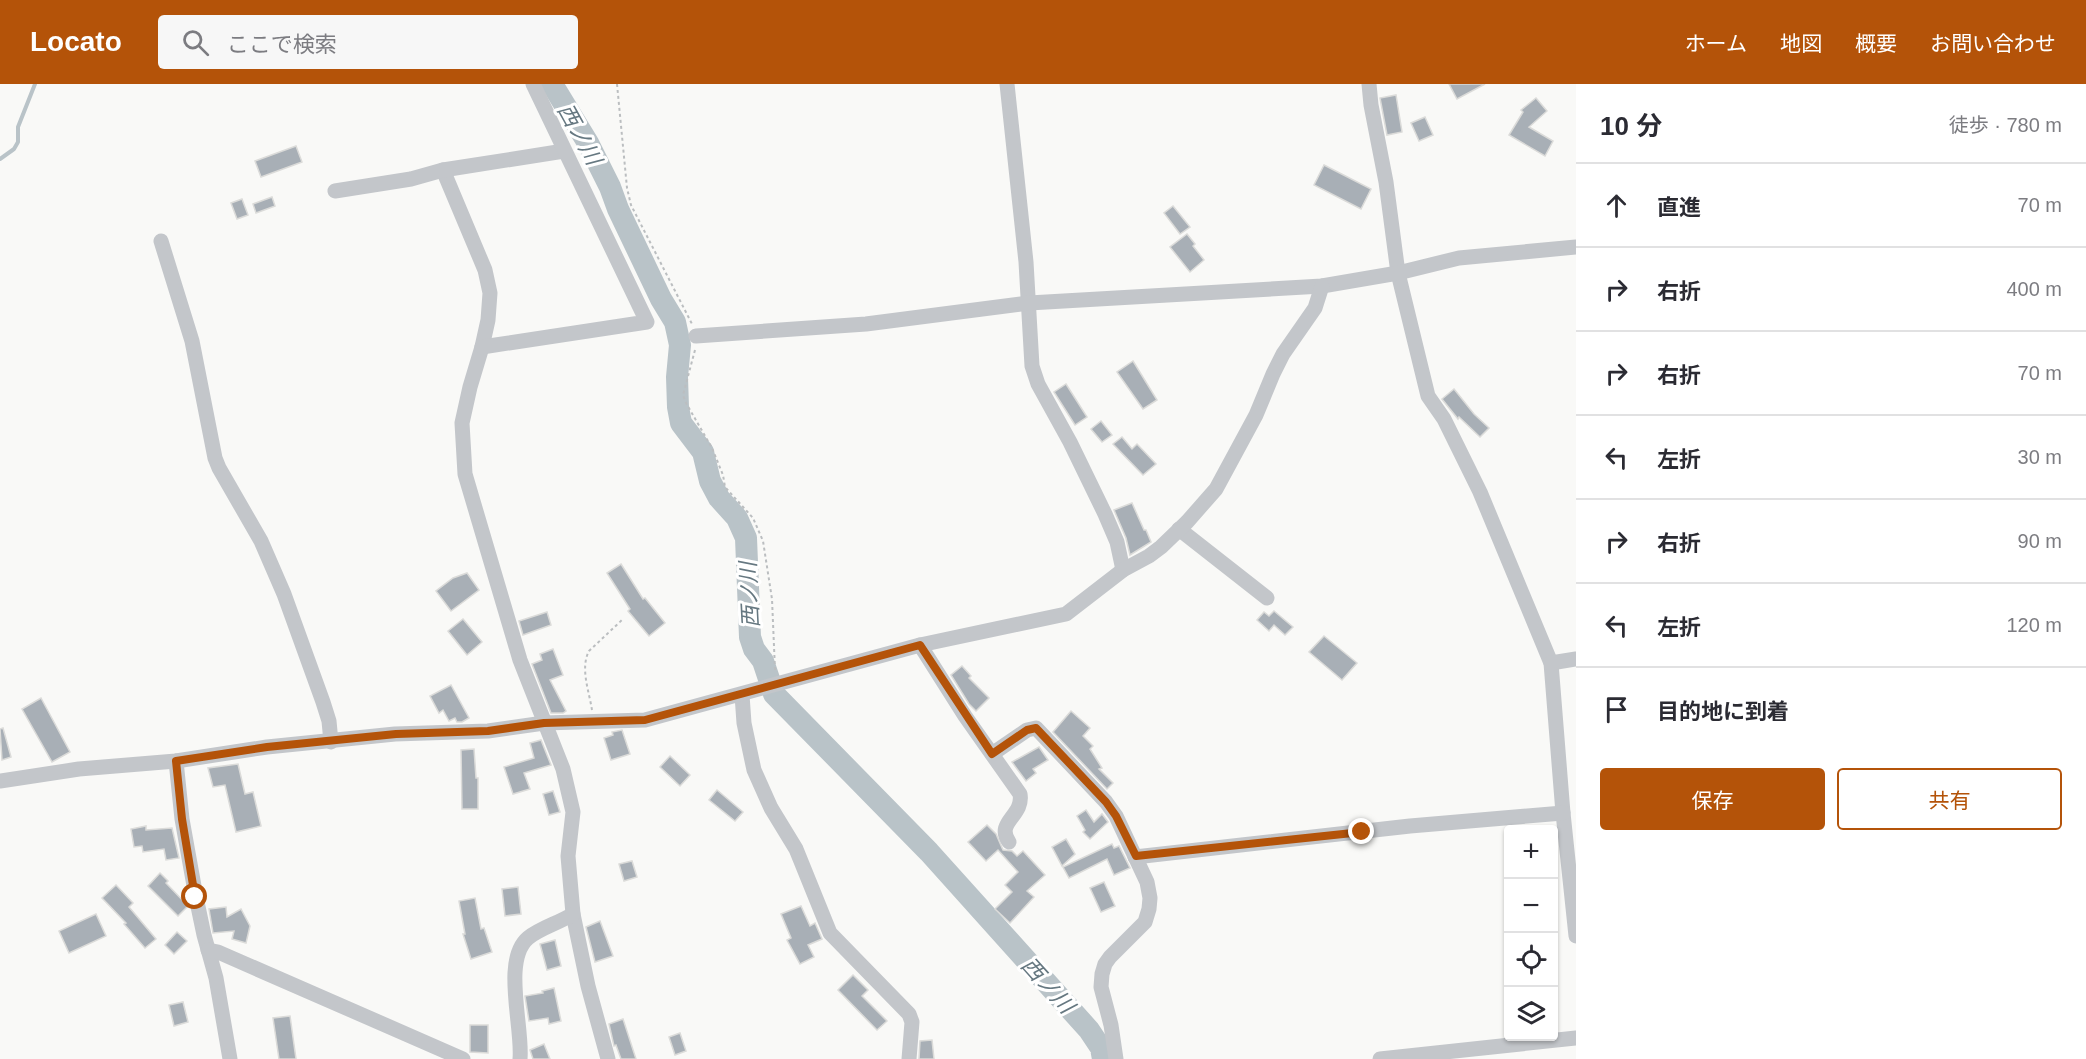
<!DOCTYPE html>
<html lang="ja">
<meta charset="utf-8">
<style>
:root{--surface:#fff;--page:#f7f7f7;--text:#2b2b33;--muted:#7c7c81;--line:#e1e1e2;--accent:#b45309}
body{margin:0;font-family:Arial,"Noto Sans JP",sans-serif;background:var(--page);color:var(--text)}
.controls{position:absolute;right:18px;bottom:18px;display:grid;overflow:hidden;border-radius:6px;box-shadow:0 2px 4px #0004}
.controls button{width:54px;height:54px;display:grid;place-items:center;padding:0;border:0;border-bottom:2px solid var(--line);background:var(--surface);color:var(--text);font:30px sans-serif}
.stop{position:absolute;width:18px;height:18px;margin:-14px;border:4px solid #b45309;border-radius:50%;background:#fff}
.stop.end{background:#b45309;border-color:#fff;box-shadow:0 2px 6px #0008}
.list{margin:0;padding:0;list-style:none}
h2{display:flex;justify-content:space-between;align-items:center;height:78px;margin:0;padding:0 24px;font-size:26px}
h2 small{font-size:20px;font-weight:400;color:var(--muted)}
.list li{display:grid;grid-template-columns:39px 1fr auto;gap:18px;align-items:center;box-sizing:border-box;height:84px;padding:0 24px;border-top:2px solid var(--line)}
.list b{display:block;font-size:22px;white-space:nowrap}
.list em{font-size:20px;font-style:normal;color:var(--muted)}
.actions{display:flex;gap:12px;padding:18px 24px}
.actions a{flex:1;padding:14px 0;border:2px solid var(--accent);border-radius:6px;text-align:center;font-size:21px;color:var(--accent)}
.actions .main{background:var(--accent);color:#fff}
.icon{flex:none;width:33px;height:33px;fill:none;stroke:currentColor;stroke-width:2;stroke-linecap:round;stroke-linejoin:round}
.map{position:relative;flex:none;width:1576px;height:975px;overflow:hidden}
header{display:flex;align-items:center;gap:36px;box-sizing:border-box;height:84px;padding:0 30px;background:var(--accent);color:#fff}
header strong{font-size:28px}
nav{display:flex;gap:33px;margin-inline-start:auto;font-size:21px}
.search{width:420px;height:54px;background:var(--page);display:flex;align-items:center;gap:15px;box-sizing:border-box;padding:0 21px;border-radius:6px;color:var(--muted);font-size:22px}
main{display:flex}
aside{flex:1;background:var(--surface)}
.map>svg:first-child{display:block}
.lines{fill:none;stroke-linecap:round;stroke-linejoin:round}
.stream{stroke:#b9c3c8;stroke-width:4}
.river{stroke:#b9c3c8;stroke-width:22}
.building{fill:#a8afb6;stroke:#dbdbd9;stroke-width:1.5}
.path{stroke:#bbbec0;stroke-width:2;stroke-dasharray:3 3;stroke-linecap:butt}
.street{stroke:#c3c6ca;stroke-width:15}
.route{stroke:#b45309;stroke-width:8}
.labels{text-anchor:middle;stroke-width:6;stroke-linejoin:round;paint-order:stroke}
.water-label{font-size:22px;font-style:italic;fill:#667881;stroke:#fff}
</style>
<header>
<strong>Locato</strong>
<div class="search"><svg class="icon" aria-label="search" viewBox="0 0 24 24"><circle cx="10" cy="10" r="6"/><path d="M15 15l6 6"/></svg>ここで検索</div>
<nav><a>ホーム</a><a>地図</a><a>概要</a><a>お問い合わせ</a></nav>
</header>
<main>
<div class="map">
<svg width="1576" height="975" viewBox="0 0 1576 975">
<rect width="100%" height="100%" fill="#f9f9f7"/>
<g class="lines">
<path class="stream" d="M0 75 14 65 18 58V43L35 0"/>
<path class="river" d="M552 0 588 59 610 103 618 125 661 215 675 238 680 261 677 293 678 323 681 339 703 368 710 397 719 414 737 434 746 454 750 553 754 565 763 577 774 610 929 768 1089 946 1101 964 1103 975"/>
</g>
<g class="building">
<path d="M1449 0H1485L1457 15Z"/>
<path d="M1396 11 1402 48 1387 51 1380 14Z"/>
<path d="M1536 14 1547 27 1529 43 1553 57 1545 72 1509 51 1523 28 1521 26Z"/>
<path d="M1425 33 1433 51 1419 57 1411 39Z"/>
<path d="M296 62 302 78 261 93 255 77Z"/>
<path d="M1324 81 1371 105 1361 125 1314 101Z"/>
<path d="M272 113 275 122 256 129 253 120Z"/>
<path d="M242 115 248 131 237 135 231 119Z"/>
<path d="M1173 122 1190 143 1180 150 1164 129Z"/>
<path d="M1187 150 1195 160 1193 162 1204 176 1190 188 1170 163Z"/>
<path d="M1133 277 1157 316 1143 325 1117 288Z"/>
<path d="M1066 300 1087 333 1075 341 1054 308Z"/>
<path d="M1454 305 1474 330 1489 344 1480 353 1459 333 1458 335 1442 315Z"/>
<path d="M1101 337 1112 351 1102 358 1091 345Z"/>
<path d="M1122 353 1132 365 1137 360 1156 380 1143 391 1113 360Z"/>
<path d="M1132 419 1144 446H1146L1151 458 1130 471 1126 454 1114 426Z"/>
<path d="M621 480 643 515 645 514 665 539 649 552 628 527 630 525 607 489Z"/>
<path d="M467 489 479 506 451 527 436 507 453 494Z"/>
<path d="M1274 527 1293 543 1285 551 1274 541 1269 547 1257 536 1264 528 1269 532Z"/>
<path d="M547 528 551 541 523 551 519 537Z"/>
<path d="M463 535 482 558 467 571 448 547Z"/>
<path d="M1324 552 1357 579 1342 596 1309 568Z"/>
<path d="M553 565 563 591 550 596 566 627 563 629H551L532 580 542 576 540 570Z"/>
<path d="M962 582 971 592 969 594 989 614 976 627 969 620 951 591Z"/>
<path d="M451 601 469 634 462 638H457L455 634 449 637 443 626 439 629 430 612Z"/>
<path d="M41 614 70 668 52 678 22 625Z"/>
<path d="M1071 627 1090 644 1083 652 1093 662 1090 665 1102 684 1099 685 1113 699 1107 705 1053 648Z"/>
<path d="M3 644 11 673 2 676 0 645Z"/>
<path d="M622 646 630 670 611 676 604 654 613 651 612 648Z"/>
<path d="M541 656 551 681 524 689 530 705 513 710 504 683 534 674 530 659Z"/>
<path d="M1039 663 1048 676 1033 685 1036 689 1026 697 1012 678Z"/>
<path d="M474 665 476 694H478V725H462L461 666Z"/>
<path d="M670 672 690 691 680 702 660 683Z"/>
<path d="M238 680 245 710 253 708 261 742 236 748 225 701 213 703 208 684Z"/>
<path d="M717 706 743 728 735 737 709 716Z"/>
<path d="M553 707 560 728 549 731 543 710Z"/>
<path d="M1086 726 1094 738 1102 730 1108 738 1090 755 1083 748 1085 746 1077 732Z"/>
<path d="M987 741 996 750 1003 766 1012 767 1017 772 1023 767 1045 791 1027 807 1034 813 1010 839 995 825 1012 808 1005 801 1018 788 998 766 986 777 968 758Z"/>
<path d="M146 742V746L172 744 179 774 166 776 164 765 143 768 142 762 134 763 131 745Z"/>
<path d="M1066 755 1075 770 1062 782 1052 763Z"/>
<path d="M1112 760 1114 764 1119 762 1130 784 1114 791 1107 775 1069 794 1063 783Z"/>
<path d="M632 777 637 793 624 797 619 780Z"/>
<path d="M160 789 168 797 166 799 188 822 178 832 148 802Z"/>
<path d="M1104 798 1115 822 1101 828 1090 804Z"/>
<path d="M116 801 133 819 129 823 156 855 145 864 124 840 126 839 102 814Z"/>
<path d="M518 803 521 830 505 832 502 805Z"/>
<path d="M475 814 481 845 484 844 492 868 471 875 463 850H465L459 817Z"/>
<path d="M801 822 810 842 815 839 822 855 808 861 814 873 800 880 787 856 791 854 781 830Z"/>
<path d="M226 823 227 833 241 825 250 842 246 859 232 855 234 847 213 849 209 825Z"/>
<path d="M96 830 106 852 69 869 59 847Z"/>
<path d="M600 837 613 872 595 878 586 843Z"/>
<path d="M177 848 187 857 174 870 165 861Z"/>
<path d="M555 856 561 882 547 886 540 860Z"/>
<path d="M853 891 868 906 862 912 887 937 877 946 838 906Z"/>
<path d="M554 904 561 937 549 940 548 934 529 937 525 912 543 909 542 907Z"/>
<path d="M183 918 188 938 174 942 169 921Z"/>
<path d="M290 932 296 975H279L273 934Z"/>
<path d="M623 935 636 975H621L616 961 614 962 609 940Z"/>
<path d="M470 941H488V969L470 968Z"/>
<path d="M680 949 686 967 675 971 669 953Z"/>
<path d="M932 956 934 975H919L920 957Z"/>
<path d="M544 960 550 975H533L530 966Z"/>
</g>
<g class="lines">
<g class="path">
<path d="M617 0 627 104 631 121 692 240"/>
<path d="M695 266 683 311 686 319 712 364 723 391 725 403 753 434 763 457 772 515 775 586"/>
<path d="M592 626C589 607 580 584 589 567L623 535"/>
</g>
<g class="street">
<path d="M1007 0 1026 178 1032 282 1038 300 1070 358 1105 430 1117 458 1123 486"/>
<path d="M1369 0 1371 21 1386 98 1398 189 1428 312 1444 335 1480 408 1551 579 1563 729 1576 852"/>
<path d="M443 86 485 186 490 209 488 236 482 263 470 303 462 339 465 390 520 576 563 685 573 728 568 772 573 830 588 902 608 975"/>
<path d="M335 107 411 95 443 86 564 67"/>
<path d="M161 157 192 257 215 374 219 384 261 457 284 510 323 618 329 637 331 658"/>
<path d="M696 252 866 240 1029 219 1322 202 1398 189 1459 174 1576 163"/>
<path d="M482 263 647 238 533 0"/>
<path d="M1179 445 1267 514"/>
<path d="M920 561 965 632 1020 710C1024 732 995 738 1009 758"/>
<path d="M1551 579 1576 575"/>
<path d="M742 611 744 639 754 686 771 724 796 765 830 849 909 930 912 938 909 975"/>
<path d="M992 670 1027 646 1036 644 1106 718 1116 732 1147 798 1150 814 1149 825 1145 838 1110 873 1105 880 1102 890 1101 903 1111 941 1116 975"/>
<path d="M176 677 182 735 196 813 204 851 216 894 230 975"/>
<path d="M0 697 79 685 176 677 267 663 395 650 488 647 544 639 645 636 920 561 1066 530 1123 486 1149 472 1161 463 1187 438 1216 405 1256 331 1273 290 1283 270 1315 224 1322 202"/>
<path d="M1135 773 1410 742 1563 729"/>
<path d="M208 866 218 868 463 975"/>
<path d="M520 975C523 943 502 876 528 854 540 844 559 839 573 830"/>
<path d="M1380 975 1576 954"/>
</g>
</g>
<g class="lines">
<path class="route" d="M195 813 182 735 176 677 267 663 396 650 488 647 544 639 645 636 920 561 992 670 1027 646 1036 644 1106 718 1116 732 1136 772 1362 748"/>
</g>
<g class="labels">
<g class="water-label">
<text transform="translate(580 50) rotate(61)" y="8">西ノ川</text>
<text transform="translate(749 511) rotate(-93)" y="8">西ノ川</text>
<text transform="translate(1048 901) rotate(48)" y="8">西ノ川</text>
</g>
</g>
</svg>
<div class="controls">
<button>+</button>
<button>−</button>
<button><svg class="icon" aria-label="locate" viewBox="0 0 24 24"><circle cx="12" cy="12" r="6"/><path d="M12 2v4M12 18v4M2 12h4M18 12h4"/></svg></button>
<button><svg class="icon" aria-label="layers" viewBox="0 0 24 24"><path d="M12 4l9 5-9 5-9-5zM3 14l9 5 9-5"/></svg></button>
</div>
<div class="stop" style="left:195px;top:813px"></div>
<div class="stop end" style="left:1362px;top:748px"></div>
</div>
<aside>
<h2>10 分<small>徒歩 · 780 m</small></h2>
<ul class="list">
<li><svg class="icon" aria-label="ahead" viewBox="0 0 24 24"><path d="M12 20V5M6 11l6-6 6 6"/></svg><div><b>直進</b></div><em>70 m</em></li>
<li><svg class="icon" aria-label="right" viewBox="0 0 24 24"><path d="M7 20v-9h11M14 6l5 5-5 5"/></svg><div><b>右折</b></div><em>400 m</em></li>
<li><svg class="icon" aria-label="right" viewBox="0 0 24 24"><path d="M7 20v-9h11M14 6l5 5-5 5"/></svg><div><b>右折</b></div><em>70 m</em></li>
<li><svg class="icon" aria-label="left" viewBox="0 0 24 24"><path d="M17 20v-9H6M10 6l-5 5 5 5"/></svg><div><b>左折</b></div><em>30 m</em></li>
<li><svg class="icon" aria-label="right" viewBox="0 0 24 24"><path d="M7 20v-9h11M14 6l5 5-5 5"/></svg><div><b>右折</b></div><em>90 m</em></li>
<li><svg class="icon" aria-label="left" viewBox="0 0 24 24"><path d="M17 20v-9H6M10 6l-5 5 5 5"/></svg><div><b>左折</b></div><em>120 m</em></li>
<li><svg class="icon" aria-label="arrive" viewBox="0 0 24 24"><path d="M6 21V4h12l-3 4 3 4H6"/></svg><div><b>目的地に到着</b></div></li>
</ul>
<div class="actions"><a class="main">保存</a><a>共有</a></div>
</aside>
</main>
